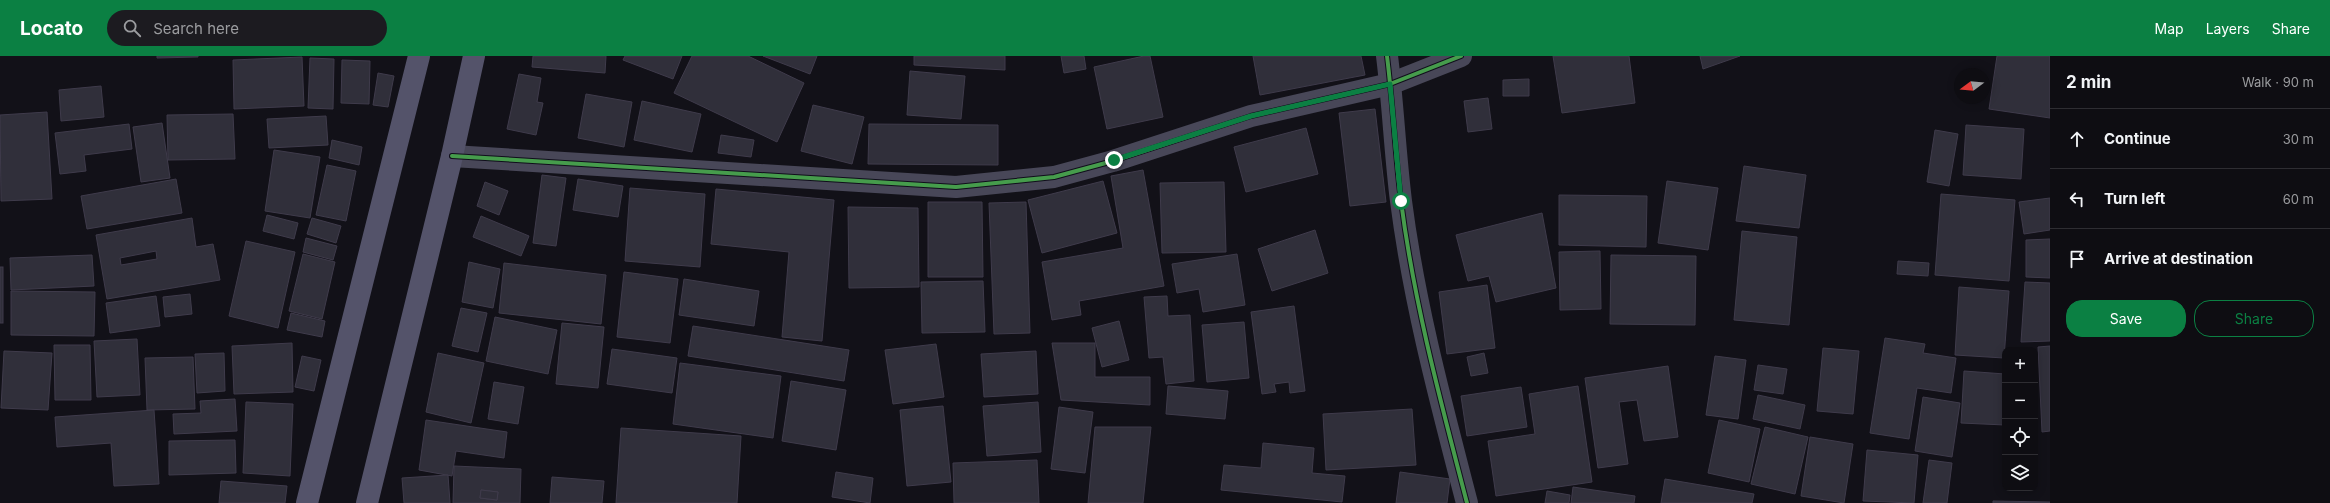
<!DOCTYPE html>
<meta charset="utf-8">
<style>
:root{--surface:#0e0d12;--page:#1c1b20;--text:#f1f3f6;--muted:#9b9c9f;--line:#2e2d32;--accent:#0b8043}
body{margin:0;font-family:Inter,sans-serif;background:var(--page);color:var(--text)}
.controls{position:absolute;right:12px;bottom:12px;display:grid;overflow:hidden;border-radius:8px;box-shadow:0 2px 10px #0003}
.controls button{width:36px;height:36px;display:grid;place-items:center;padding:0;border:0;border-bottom:1px solid var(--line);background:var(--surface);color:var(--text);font:20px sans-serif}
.compass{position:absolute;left:1954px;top:12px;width:36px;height:36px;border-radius:50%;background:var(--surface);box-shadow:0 2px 10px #0003;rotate:254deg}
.stop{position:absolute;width:12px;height:12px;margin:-9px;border:3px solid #0b8043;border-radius:50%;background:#fff}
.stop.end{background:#0b8043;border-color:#fff;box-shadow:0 1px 4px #0008}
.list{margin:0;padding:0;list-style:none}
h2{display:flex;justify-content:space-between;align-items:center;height:52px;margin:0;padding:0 16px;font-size:17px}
h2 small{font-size:13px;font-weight:400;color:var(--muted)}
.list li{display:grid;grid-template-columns:26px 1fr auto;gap:12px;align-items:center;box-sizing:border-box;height:60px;padding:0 16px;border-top:1px solid var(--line)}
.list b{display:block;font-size:15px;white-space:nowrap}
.list em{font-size:13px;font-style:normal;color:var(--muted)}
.actions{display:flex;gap:8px;padding:12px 16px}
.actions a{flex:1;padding:9px 0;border:1px solid var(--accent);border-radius:16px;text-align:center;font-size:14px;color:var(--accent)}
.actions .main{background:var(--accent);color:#fff}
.icon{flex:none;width:22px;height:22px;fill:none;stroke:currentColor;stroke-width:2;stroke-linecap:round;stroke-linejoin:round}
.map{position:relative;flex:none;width:2050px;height:447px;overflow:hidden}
header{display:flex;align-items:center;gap:24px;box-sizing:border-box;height:56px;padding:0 20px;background:var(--accent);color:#fff}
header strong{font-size:19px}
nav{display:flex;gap:22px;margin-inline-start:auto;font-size:14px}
.search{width:280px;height:36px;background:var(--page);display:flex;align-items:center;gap:10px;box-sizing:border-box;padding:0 14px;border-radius:22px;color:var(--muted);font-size:15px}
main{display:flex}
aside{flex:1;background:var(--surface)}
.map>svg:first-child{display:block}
.building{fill:#302f3a;stroke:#3f3b4b;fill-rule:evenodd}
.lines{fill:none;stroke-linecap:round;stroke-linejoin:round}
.minor{stroke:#484758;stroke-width:22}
.secondary{stroke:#54536a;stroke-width:22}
.cycleway-casing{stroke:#100e1b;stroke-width:6}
.cycleway{stroke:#469c4c;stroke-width:4}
.route{stroke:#0b8043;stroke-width:5}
</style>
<header>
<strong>Locato</strong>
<div class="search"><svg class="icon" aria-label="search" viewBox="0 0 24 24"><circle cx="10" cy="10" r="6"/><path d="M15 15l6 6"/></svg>Search here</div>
<nav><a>Map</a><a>Layers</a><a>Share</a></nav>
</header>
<main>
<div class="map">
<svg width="2050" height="447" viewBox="0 0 2050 447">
<rect width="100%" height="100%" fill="#121118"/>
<g class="building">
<path d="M157 0H198V1L157 2Z"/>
<path d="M533 0H606L605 17 532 11Z"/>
<path d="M625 0H682L673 23 623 4Z"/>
<path d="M692 0H748L804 27 777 86 674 37Z"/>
<path d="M763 0H817L810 18Z"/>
<path d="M914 0H1005V14L914 9Z"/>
<path d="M1061 0H1084L1086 13 1064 17Z"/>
<path d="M1144 0H1150L1163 61 1107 73 1094 11Z"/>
<path d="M1253 0H1361L1365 19 1260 39Z"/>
<path d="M1553 0H1629L1635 47 1562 57Z"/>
<path d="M1700 0H1740L1703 13Z"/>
<path d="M1997 0H2050V62L1989 53Z"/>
<path d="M302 1 304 50 234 53 233 4Z"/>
<path d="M310 2 334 3 333 53 308 52Z"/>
<path d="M342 4 370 5 369 48 341 47Z"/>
<path d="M910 15 965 20 961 63 907 59Z"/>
<path d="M378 17 394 20 388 51 373 49Z"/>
<path d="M519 18 541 22 537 46 543 47 536 79 507 73Z"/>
<path d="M1529 23V40H1503V24Z"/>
<path d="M101 30 104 61 61 65 59 34Z"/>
<path d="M586 38 632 46 624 91 578 82Z"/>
<path d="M1488 42 1492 73 1468 76 1464 45Z"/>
<path d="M642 45 701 58 692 96 634 84Z"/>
<path d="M813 49 864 61 852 108 801 95Z"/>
<path d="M1375 53 1386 146 1350 150 1339 57Z"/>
<path d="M47 56 52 143 1 145 0 59Z"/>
<path d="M233 58 235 103 168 104 167 59Z"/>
<path d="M326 60 328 89 269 92 267 63Z"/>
<path d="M162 67 170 122 141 126 133 71Z"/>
<path d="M129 68 132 93 84 99 86 115 60 118 55 77Z"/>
<path d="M869 68 998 69V109L868 108Z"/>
<path d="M1966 69 2024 73 2021 123 1963 119Z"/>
<path d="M1306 72 1318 118 1246 136 1234 91Z"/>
<path d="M1935 74 1958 78 1949 130 1927 126Z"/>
<path d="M721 79 754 84 751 101 718 97Z"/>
<path d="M332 84 362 91 359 109 329 102Z"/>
<path d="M274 94 320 101 310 162 265 155Z"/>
<path d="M327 109 356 115 346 165 316 159Z"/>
<path d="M1744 110 1806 119 1799 172 1736 165Z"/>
<path d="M1143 114 1164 230 1079 245 1081 259 1052 264 1042 206 1123 192 1111 120Z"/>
<path d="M542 119 566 122 556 190 533 187Z"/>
<path d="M176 123 182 157 87 173 81 140Z"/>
<path d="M578 123 623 130 618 161 573 154Z"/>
<path d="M1103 125 1117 177 1042 197 1028 144Z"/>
<path d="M1667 125 1718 132 1708 194 1658 187Z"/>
<path d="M485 126 508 135 499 159 477 150Z"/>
<path d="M1224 126 1226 196 1162 197 1160 127Z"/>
<path d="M630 132 705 138 700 211 625 205Z"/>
<path d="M716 133 834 144 822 285 782 281 789 196 711 188Z"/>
<path d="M1941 138 2015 144 2009 225 1935 219Z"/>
<path d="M1559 139 1647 140 1646 191 1559 189Z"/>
<path d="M2050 142V174L2024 178 2019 146Z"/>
<path d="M928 146H982L983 221H928Z"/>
<path d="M1026 146 1030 277 994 278 989 147Z"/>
<path d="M848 151 918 152 919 231 849 232Z"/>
<path d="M1542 157 1556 232 1496 246 1489 220 1468 225 1456 179Z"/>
<path d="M267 159 298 167 294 183 263 175Z"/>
<path d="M481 160 529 180 521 200 473 181Z"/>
<path d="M192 162 196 191 213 188 220 224 107 243 96 179ZM156 195 157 203 121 209 120 202Z"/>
<path d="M312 162 341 170 336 187 307 178Z"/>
<path d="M1315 174 1328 217 1272 235 1258 193Z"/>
<path d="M1742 175 1797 181 1789 269 1734 264Z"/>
<path d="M306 182 337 190 333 204 303 196Z"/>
<path d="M2050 183V222L2026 221V184Z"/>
<path d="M246 185 295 196 278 272 229 260Z"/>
<path d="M1600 195 1601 253 1560 254 1559 196Z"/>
<path d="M303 198 335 206 322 263 289 255Z"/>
<path d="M1237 198 1245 249 1203 256 1199 233 1177 237 1172 208Z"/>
<path d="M92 199 94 230 11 234 10 202Z"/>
<path d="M1611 199 1696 200 1695 269 1610 268Z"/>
<path d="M1898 205 1929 207 1928 220 1897 218Z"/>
<path d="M469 206 500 213 493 252 462 246Z"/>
<path d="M504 207 606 219 601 268 499 257Z"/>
<rect x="0" y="211" width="3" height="56"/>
<path d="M624 216 678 223 670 287 617 281Z"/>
<path d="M684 223 759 235 754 270 679 259Z"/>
<path d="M983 225 985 276 922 277 921 226Z"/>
<path d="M2025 226 2050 227V285L2021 286Z"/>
<path d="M1487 229 1495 292 1447 298 1439 236Z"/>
<path d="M1959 231 2009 235 2004 302 1955 299Z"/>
<path d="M11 235 95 236 94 280 11 279Z"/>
<path d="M190 238 192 258 165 261 163 241Z"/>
<path d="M156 240 160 270 110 277 106 247Z"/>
<path d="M1167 240 1168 260 1190 259 1194 325 1166 328 1163 301 1149 302 1144 241Z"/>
<path d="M1294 250 1305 335 1290 337 1289 326 1274 328 1276 336 1262 338 1251 256Z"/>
<path d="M461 252 487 257 478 296 452 290Z"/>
<path d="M291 257 325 265 322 281 287 274Z"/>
<path d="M495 261 557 274 548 318 486 305Z"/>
<path d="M1119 265 1129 304 1102 311 1092 272Z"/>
<path d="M1244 266 1249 322 1207 326 1202 269Z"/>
<path d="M562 267 604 271 598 332 556 328Z"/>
<path d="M693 270 849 294 844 325 688 300Z"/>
<path d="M1885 282 1925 288 1923 297 1956 302 1951 337 1917 332 1909 383 1870 377Z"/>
<path d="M137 283 140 339 97 341 94 285Z"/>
<path d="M292 287 293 336 234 338 232 290Z"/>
<path d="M1052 287H1095V321H1150V349L1061 344Z"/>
<path d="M936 288 944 341 893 348 885 294Z"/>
<path d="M54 289H90L91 344H55Z"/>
<path d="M2050 290V375L2042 376 2038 291Z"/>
<path d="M1823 292 1859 295 1853 358 1817 355Z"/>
<path d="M612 293 677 302 672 337 607 328Z"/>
<path d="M4 295 52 297 48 354 1 352Z"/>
<path d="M1036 295 1038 338 984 341 981 298Z"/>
<path d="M224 297 225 335 197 337 195 298Z"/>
<path d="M438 297 484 307 471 367 426 356Z"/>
<path d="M1484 297 1488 317 1471 320 1467 301Z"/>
<path d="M302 300 321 304 314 335 295 331Z"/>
<path d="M1715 300 1746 304 1738 363 1706 359Z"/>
<path d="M193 301 195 353 147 354 145 302Z"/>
<path d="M680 307 781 320 773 382 673 368Z"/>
<path d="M1758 309 1787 313 1783 338 1754 334Z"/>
<path d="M1668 310 1678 381 1644 385 1637 344 1619 346 1628 408 1598 412 1585 322Z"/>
<path d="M1964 315 2005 318V369L1961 367Z"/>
<path d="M791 325 846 334 836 394 782 385Z"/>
<path d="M494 326 524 331 518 368 488 363Z"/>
<path d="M1168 330 1228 335 1225 363 1166 358Z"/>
<path d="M1578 330 1592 426 1496 440 1488 385 1535 378 1529 338Z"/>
<path d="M1521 331 1527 371 1467 380 1461 340Z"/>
<path d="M1758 339 1805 349 1800 373 1753 363Z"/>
<path d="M1923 341 1960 347 1952 401 1915 395Z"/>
<path d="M235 343 237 375 174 378 173 358 201 357 200 345Z"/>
<path d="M246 346 293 348 290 420 243 417Z"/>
<path d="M1038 346 1041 396 987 400 983 350Z"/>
<path d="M943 350 951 426 907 430 900 354Z"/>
<path d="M1059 351 1093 356 1085 417 1051 413Z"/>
<path d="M1412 353 1416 409 1326 414 1323 358Z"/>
<path d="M154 354 159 428 114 430 111 387 57 391 55 361Z"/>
<path d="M426 364 507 376 504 402 456 395 452 420 419 414Z"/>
<path d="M1719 364 1760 373 1749 426 1708 417Z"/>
<path d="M1095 371H1151L1143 447H1088Z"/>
<path d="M1765 371 1808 381 1795 438 1751 428Z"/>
<path d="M621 372 741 380 737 447H616Z"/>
<path d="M1810 381 1853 388 1844 447 1801 440Z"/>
<path d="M235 384 236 417 169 419V385Z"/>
<path d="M1263 387 1314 392 1312 417 1345 420 1342 446 1221 434 1224 409 1261 412Z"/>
<path d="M1867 394 1918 399 1914 447 1863 445Z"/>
<path d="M1037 404 1039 447H954L953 407Z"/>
<path d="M1929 404 1952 407 1947 447H1923Z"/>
<path d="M454 410 521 413 520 447H453ZM481 434 498 436 497 444 480 442Z"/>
<path d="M836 416 873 422 870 447 832 441Z"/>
<path d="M1400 416 1450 423 1447 447H1396Z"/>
<path d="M448 419 450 447H404L402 422Z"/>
<path d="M552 421 604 425 602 447H550Z"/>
<path d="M1665 423 1754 438 1752 447H1661Z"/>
<path d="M221 425 287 430 285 447H219Z"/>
<path d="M1573 431 1635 440 1634 447H1571Z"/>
<path d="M481 434 498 436 497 444 480 442Z"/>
<path d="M1547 435 1570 439 1569 447H1545Z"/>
<path d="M1993 445 2050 446V447H1993Z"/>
</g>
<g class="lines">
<g class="minor">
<path d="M1387 0C1393 48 1395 97 1401 145 1414 247 1441 347 1467 447"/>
<path d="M452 100 956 131 1054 121 1113 105 1251 60 1390 28 1461 0"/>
</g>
<g class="secondary">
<path d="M307 447 419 0"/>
<path d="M367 447 452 100 474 0"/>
</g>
<defs>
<g id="cycleway">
<path d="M1387 0C1393 48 1395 97 1401 145 1414 247 1441 347 1467 447"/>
<path d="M452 100 956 131 1054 121 1113 105 1251 60 1390 28 1461 0"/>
</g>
</defs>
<use href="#cycleway" class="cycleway-casing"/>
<use href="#cycleway" class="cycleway"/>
</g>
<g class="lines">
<path class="route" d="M1114 104 1251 60 1390 28 1401 145"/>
</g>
</svg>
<div class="controls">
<button>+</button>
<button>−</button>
<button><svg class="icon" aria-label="locate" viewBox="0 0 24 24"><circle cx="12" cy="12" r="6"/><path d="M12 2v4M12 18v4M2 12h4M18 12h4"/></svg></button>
<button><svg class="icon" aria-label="layers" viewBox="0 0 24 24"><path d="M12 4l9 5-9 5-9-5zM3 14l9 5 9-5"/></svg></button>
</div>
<svg class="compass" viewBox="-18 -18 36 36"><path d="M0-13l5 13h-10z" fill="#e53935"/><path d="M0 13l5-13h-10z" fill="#9b9c9f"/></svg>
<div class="stop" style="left:1401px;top:145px"></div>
<div class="stop end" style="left:1114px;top:104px"></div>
</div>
<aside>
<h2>2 min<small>Walk · 90 m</small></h2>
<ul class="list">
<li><svg class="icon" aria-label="ahead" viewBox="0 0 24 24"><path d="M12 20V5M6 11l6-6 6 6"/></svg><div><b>Continue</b></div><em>30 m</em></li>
<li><svg class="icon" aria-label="left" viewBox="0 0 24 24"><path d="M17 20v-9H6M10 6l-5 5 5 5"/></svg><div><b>Turn left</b></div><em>60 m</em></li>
<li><svg class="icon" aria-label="arrive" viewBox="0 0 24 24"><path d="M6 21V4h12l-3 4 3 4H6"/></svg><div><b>Arrive at destination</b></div></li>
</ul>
<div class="actions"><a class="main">Save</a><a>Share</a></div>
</aside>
</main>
